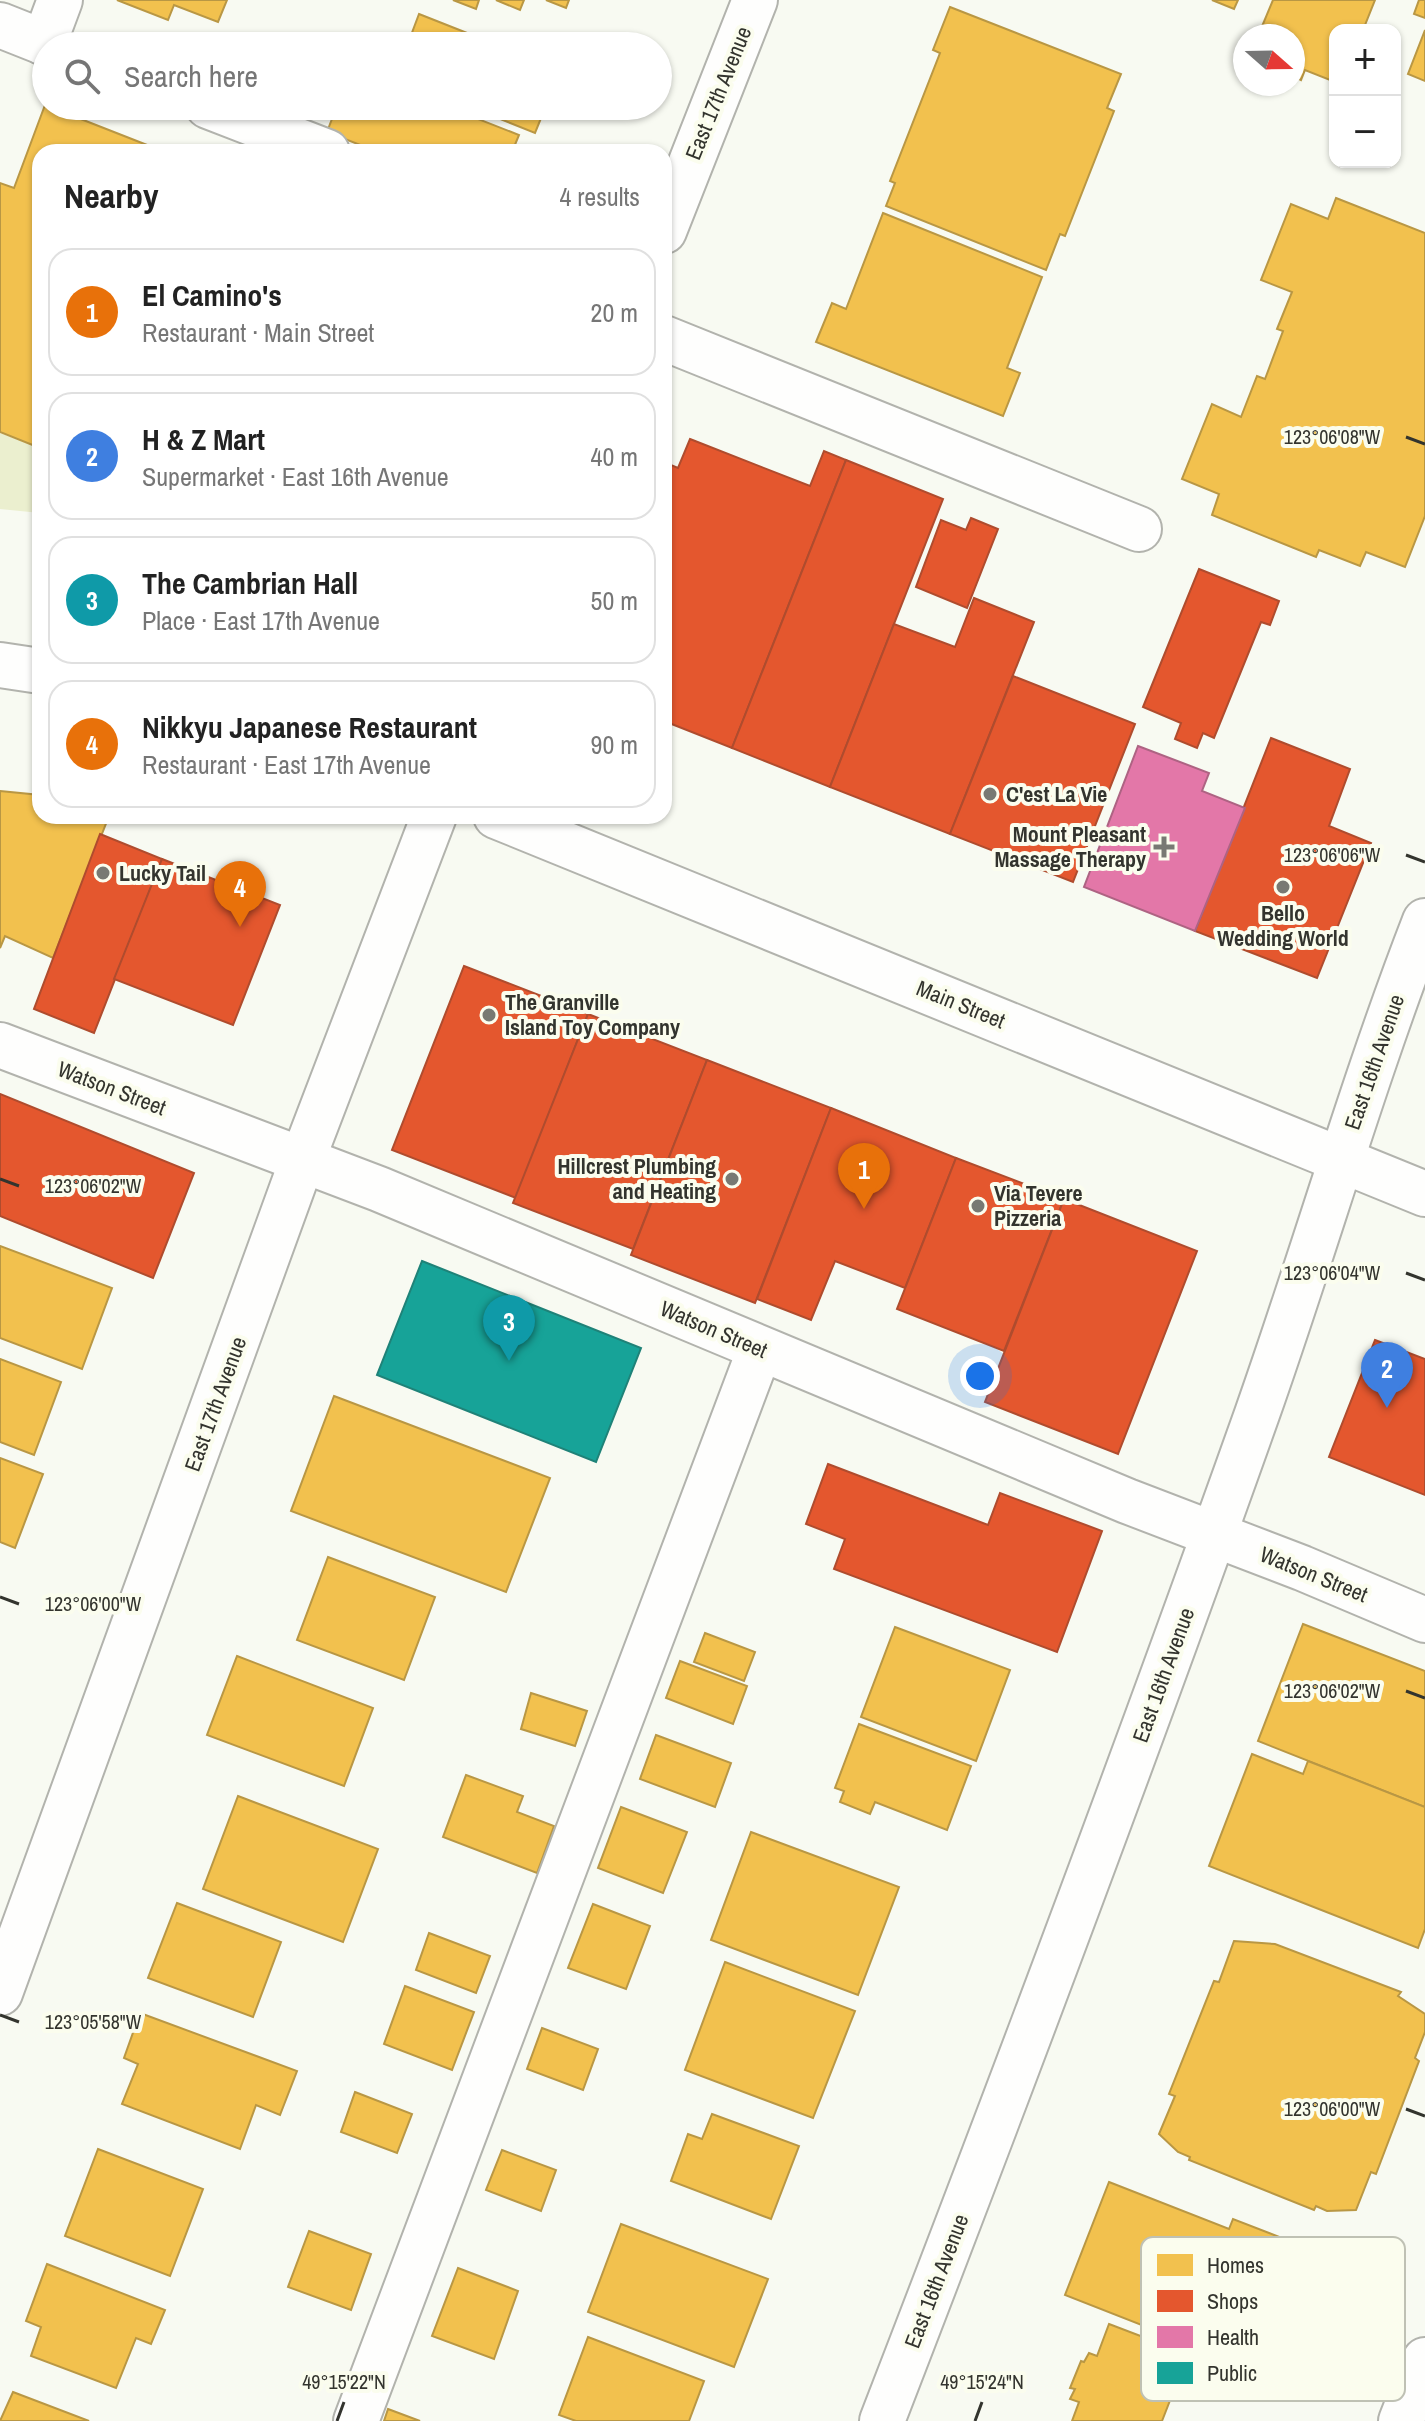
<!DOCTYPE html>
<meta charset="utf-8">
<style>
:root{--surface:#fff;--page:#f2f2f2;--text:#222;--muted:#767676;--line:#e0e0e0;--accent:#ea580c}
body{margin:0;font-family:"Archivo Narrow",sans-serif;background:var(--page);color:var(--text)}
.controls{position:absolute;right:24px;top:24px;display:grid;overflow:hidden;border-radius:16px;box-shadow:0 2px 6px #0004}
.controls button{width:72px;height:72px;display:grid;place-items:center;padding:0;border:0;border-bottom:2px solid var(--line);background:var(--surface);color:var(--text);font:40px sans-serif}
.compass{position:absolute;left:1233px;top:24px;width:72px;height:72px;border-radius:50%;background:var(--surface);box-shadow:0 2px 6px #0004;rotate:110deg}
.you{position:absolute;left:980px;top:1376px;width:28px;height:28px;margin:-20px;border:6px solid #fff;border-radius:50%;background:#1a73e8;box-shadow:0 0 0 12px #1a73e833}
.badge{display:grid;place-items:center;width:52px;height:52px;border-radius:50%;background:var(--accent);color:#fff;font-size:26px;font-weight:700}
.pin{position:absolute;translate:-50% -66px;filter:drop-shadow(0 2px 4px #0008)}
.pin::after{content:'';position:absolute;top:42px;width:28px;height:24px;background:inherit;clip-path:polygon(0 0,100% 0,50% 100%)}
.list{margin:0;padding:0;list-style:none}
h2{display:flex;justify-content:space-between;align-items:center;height:104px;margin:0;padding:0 32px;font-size:34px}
h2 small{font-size:26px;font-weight:400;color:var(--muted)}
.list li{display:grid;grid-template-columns:52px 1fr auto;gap:24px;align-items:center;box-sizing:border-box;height:128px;margin:0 16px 16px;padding:0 16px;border:2px solid var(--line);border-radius:24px}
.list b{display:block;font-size:30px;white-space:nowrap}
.list p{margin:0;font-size:26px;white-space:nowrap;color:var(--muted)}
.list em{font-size:26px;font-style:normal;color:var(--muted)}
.icon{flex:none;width:44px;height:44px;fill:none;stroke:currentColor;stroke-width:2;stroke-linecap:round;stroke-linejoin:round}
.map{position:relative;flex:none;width:1425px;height:2421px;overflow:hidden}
.search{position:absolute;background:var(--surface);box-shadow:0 2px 6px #0004;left:32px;top:32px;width:640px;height:88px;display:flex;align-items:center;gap:20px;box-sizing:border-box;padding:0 28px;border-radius:44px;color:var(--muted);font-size:30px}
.panel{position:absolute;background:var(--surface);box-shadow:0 2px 6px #0004;left:32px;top:144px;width:640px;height:680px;border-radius:24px}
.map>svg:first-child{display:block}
.green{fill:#ebefcf}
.homes{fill:#f2c14e;stroke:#b99744;stroke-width:2}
.shops{fill:#e4572e;stroke:#af4c2e;stroke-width:2}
.health{fill:#e377a8;stroke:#ae6383;stroke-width:2}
.public{fill:#17a398;stroke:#1f8278;stroke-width:2}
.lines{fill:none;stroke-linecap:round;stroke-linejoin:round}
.minor-casing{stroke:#b2b3ad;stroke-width:48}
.major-casing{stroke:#b2b3ad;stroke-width:48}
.minor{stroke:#fefefd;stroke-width:44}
.major{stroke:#fefefd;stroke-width:44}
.ticks{fill:none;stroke:#33342e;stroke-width:3}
.poi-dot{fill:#787973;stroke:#fbfdee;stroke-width:3}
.labels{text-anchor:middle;stroke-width:8;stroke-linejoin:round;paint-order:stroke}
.street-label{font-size:22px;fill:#33342e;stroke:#fbfdee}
.poi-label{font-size:22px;font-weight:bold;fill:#33342e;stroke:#fbfdee;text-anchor:start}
.key{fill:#fbfdee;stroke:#bfc1b4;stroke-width:2}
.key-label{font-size:22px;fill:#33342e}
.ticks-label{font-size:20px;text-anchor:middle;fill:#33342e;stroke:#fbfdee;stroke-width:8;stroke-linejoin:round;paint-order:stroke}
</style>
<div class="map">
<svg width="1425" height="2421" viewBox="0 0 1425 2421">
<rect width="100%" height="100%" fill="#f8faf2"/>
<path class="green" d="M0 433 40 448V513L0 509Z"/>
<g class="homes">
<path d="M117 0H227L218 22 174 5 168 20Z"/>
<path d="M453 0H479L476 9Z"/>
<path d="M496 0H524L520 10Z"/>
<path d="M546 0H569L566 8Z"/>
<path d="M1212 0H1238L1234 9Z"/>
<path d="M1273 0H1375L1363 30H1335V67L1330 80 1305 70 1301 80 1293 76V36H1258Z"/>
<path d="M1419 0H1425V18L1414 14Z"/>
<path d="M950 7 1121 74 1107 108 1114 111 1065 236 1060 234 1046 270 886 206 895 183 890 181 940 53 933 50Z"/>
<path d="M419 14 500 46H407Z"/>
<path d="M1425 30V81L1408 74Z"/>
<path d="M45 105 165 152H40V448L0 432V183L14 188Z"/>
<path d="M337 106H445L519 135 512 152H378L327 132Z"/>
<path d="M468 106H546L535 133Z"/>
<path d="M1336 198 1425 233V516L1405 567 1366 552 1360 566 1319 550 1316 557 1212 515 1219 494 1182 479 1212 404 1241 417 1257 376 1265 379 1283 331 1277 329 1292 292 1261 280 1291 204 1328 219Z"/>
<path d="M883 213 1042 277 1007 368 1020 373 1003 416 816 342 832 303 846 309Z"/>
<path d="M0 791 40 795V816H94L107 821 53 958 5 936 0 948Z"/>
<path d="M0 1246 112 1288 82 1369 0 1338Z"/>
<path d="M0 1359 61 1382 34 1455 0 1442Z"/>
<path d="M334 1396 550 1478 506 1592 291 1511Z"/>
<path d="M0 1458 43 1474 15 1548 0 1542Z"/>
<path d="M328 1557 435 1597 404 1680 297 1640Z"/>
<path d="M1303 1624 1425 1671V1807L1258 1741Z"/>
<path d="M895 1627 1010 1670 976 1761 861 1717Z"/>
<path d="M705 1633 755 1652 744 1681 694 1662Z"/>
<path d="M237 1656 373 1708 344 1786 207 1735Z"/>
<path d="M680 1661 747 1686 733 1724 666 1698Z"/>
<path d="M531 1693 587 1711 575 1746 521 1729Z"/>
<path d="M859 1724 971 1766 947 1830 875 1802 870 1814 840 1802 844 1791 835 1788Z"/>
<path d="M656 1735 731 1763 715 1807 640 1779Z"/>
<path d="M1252 1754 1303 1774 1308 1761 1425 1807V1929L1418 1948 1209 1866Z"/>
<path d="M466 1775 523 1796 517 1812 554 1826 537 1873 443 1837Z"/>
<path d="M238 1796 378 1849 343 1942 203 1889Z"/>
<path d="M621 1807 687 1832 663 1893 598 1868Z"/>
<path d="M751 1832 899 1887 858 1995 711 1940Z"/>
<path d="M177 1903 281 1942 253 2017 148 1978Z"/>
<path d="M593 1904 650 1926 626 1989 568 1968Z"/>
<path d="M429 1933 490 1956 476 1993 416 1970Z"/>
<path d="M1234 1941 1275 1944 1401 1992 1398 1996 1425 2014V2032L1415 2058 1419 2061 1376 2174 1371 2172 1356 2210 1327 2211 1316 2206 1314 2210 1189 2160 1190 2157 1178 2152 1159 2134 1175 2096 1169 2094 1214 1981 1219 1982Z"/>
<path d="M725 1962 855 2011 813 2118 685 2070Z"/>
<path d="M405 1986 474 2012 452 2070 384 2044Z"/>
<path d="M140 2013 297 2071 280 2115 256 2105 240 2149 122 2104 138 2064 124 2058Z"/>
<path d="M542 2028 598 2049 583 2090 527 2069Z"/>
<path d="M355 2092 412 2114 397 2153 341 2132Z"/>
<path d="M712 2114 799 2146 771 2219 671 2181 688 2134 702 2139Z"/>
<path d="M98 2149 203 2189 170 2276 65 2236Z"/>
<path d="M502 2150 556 2170 541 2211 486 2190Z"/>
<path d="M1109 2182 1229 2229 1233 2219 1354 2266 1350 2276 1400 2295 1378 2351 1292 2317 1269 2375 1065 2295Z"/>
<path d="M621 2224 768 2279 734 2367 588 2312Z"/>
<path d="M309 2231 371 2254 351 2310 288 2287Z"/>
<path d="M47 2264 165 2310 151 2344 136 2338 116 2388 31 2356 41 2327 26 2321Z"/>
<path d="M458 2268 518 2291 494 2359 432 2336Z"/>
<path d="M1109 2324 1188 2354 1162 2421H1072L1079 2402 1070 2399 1075 2389 1070 2388 1081 2361 1084 2362 1089 2353 1097 2356Z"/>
<path d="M588 2337 704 2381 689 2421H576L559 2415Z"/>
<path d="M13 2392 89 2421H0Z"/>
<path d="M388 2409 420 2421H384Z"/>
</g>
<g class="shops">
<path d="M690 439 810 486 824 451 846 460 732 748 664 721V481L671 465 678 468Z"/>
<path d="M846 460 943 499 830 787 732 748Z"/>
<path d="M971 518 998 529 967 608 916 587 941 520 966 530Z"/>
<path d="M1199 569 1279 601 1270 625 1261 622 1214 738 1203 733 1197 748 1175 739 1181 723 1143 707Z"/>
<path d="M974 598 1034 622 950 834 830 787 894 624 955 647Z"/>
<path d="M1013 676 1135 724 1073 882 950 834Z"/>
<path d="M1271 738 1350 769 1329 826 1371 843 1317 978 1195 931Z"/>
<path d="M100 834 162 859 94 1033 34 1009Z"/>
<path d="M162 859 280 905 233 1025 114 979Z"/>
<path d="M464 966 588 1014 516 1198 392 1150Z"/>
<path d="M588 1014 707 1060 633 1249 513 1203Z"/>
<path d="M707 1060 831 1108 755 1303 631 1255Z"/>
<path d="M0 1094 194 1173 153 1278 0 1216Z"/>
<path d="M831 1108 956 1158 905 1288 835 1261 811 1320 757 1299Z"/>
<path d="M956 1158 1064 1199 1004 1351 897 1309Z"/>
<path d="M1064 1199 1197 1251 1118 1454 985 1402Z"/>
<path d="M1375 1340 1425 1359V1495L1329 1457Z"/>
<path d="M828 1464 988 1525 1000 1493 1102 1531 1057 1652 834 1569 845 1539 806 1524Z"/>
</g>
<path class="health" d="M1138 746 1209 773 1202 791 1245 808 1195 931 1084 887Z"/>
<path class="public" d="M422 1261 641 1348 596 1462 377 1375Z"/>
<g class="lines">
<defs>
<g id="minor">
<path d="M0 25 53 46"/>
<path d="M44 43 60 0"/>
<path d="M208 106 327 152"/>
<path d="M664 231 755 0"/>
<path d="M664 338 1139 529"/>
<path d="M0 1045 379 1189 1127 1501 1302 1568 1425 1620"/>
<path d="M0 1993 302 1161 434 816"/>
<path d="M356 2421 760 1349"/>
<path d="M882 2421C1011 2087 1137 1752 1257 1414 1315 1250 1362 1083 1425 921"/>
<path d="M1401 2421 1425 2360"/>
</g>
<g id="major">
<path d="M0 665 40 671"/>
<path d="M496 816 1425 1194"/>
</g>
</defs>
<use href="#minor" class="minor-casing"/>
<use href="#major" class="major-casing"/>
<use href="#minor" class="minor"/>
<use href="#major" class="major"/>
</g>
<path class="ticks" d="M1406 437 1425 444M1406 855 1425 862M0 1179 19 1186M1406 1273 1425 1280M0 1597 19 1604M1406 1691 1425 1698M0 2015 19 2022M1406 2109 1425 2116M337 2421 344 2402M975 2421 982 2402"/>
<g class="poi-dot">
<circle cx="990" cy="794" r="8"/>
<path d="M1160 835h8v8h8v8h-8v8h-8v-8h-8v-8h8z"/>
<circle cx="103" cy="873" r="8"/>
<circle cx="1283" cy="887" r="8"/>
<circle cx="489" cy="1015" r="8"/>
<circle cx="732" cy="1179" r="8"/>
<circle cx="978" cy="1206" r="8"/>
</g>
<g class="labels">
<g class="street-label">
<text transform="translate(718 93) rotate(-68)" y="8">East 17th Avenue</text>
<text transform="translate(961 1004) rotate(22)" y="8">Main Street</text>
<text transform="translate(1374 1062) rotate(-71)" y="8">East 16th Avenue</text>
<text transform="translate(112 1088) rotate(21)" y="8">Watson Street</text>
<text transform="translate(714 1329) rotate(23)" y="8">Watson Street</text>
<text transform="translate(215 1404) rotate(-70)" y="8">East 17th Avenue</text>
<text transform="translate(1314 1574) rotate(22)" y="8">Watson Street</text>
<text transform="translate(1163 1675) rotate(-70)" y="8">East 16th Avenue</text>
<text transform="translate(936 2281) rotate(-69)" y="8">East 16th Avenue</text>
</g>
<g class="poi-label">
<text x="1006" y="802">C'est La Vie</text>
<text x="1146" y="842" text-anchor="end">Mount Pleasant<tspan x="1146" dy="25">Massage Therapy</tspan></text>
<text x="119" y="881">Lucky Tail</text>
<text x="1283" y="921" text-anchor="middle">Bello<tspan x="1283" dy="25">Wedding World</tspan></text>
<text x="505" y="1010">The Granville<tspan x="505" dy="25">Island Toy Company</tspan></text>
<text x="716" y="1174" text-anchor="end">Hillcrest Plumbing<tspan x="716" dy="25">and Heating</tspan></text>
<text x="994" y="1201">Via Tevere<tspan x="994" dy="25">Pizzeria</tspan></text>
</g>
</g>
<rect x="1141" y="2237" width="264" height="164" rx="12" class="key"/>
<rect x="1157" y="2254" width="36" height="22" fill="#f2c14e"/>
<rect x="1157" y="2290" width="36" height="22" fill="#e4572e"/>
<rect x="1157" y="2326" width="36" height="22" fill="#e377a8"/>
<rect x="1157" y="2362" width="36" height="22" fill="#17a398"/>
<g class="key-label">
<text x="1207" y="2273">Homes</text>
<text x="1207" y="2309">Shops</text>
<text x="1207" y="2345">Health</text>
<text x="1207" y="2381">Public</text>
</g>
<g class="ticks-label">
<text x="1332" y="444">123°06'08"W</text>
<text x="1332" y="862">123°06'06"W</text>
<text x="93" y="1193">123°06'02"W</text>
<text x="1332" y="1280">123°06'04"W</text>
<text x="93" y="1611">123°06'00"W</text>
<text x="1332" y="1698">123°06'02"W</text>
<text x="93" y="2029">123°05'58"W</text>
<text x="1332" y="2116">123°06'00"W</text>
<text x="344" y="2389">49°15'22"N</text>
<text x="982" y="2389">49°15'24"N</text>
</g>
</svg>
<div class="controls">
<button>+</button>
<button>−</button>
</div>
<svg class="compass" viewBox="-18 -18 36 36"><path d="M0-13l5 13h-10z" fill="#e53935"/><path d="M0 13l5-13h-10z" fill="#767676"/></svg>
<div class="you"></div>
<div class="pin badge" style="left:864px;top:1209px;background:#e8710a">1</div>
<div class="pin badge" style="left:1387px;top:1408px;background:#3f7fe0">2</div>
<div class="pin badge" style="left:509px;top:1361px;background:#0f9aa8">3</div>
<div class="pin badge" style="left:240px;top:927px;background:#e8710a">4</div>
<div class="search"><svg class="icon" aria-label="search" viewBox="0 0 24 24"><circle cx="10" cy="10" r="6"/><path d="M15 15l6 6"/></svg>Search here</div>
<section class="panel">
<h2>Nearby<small>4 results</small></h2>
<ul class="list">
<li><span class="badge" style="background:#e8710a">1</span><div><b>El Camino's</b><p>Restaurant · Main Street</p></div><em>20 m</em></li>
<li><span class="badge" style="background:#3f7fe0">2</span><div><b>H &amp; Z Mart</b><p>Supermarket · East 16th Avenue</p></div><em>40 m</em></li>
<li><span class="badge" style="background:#0f9aa8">3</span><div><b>The Cambrian Hall</b><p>Place · East 17th Avenue</p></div><em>50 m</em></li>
<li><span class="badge" style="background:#e8710a">4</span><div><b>Nikkyu Japanese Restaurant</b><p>Restaurant · East 17th Avenue</p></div><em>90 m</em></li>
</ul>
</section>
</div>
